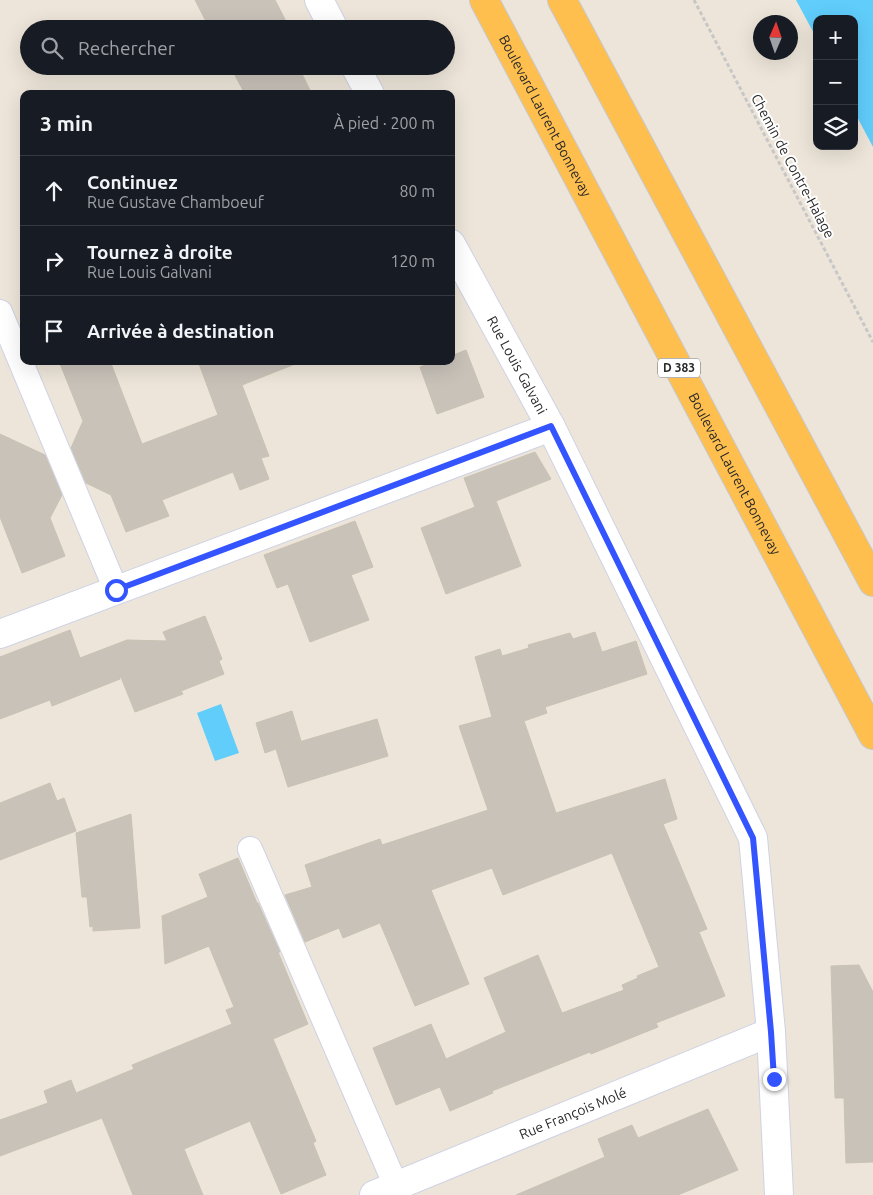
<!DOCTYPE html>
<html lang="fr">
<meta charset="utf-8">
<style>
:root{--surface:#171b24;--page:#242831;--text:#f1f3f6;--muted:#9ea1a6;--line:#363941}
body{margin:0;font-family:Ubuntu,sans-serif;background:var(--page);color:var(--text)}
.controls{position:absolute;right:15px;top:15px;display:grid;overflow:hidden;border-radius:10px;box-shadow:0 5px 20px #0002}
.controls button{width:45px;height:45px;display:grid;place-items:center;padding:0;border:0;border-bottom:1px solid var(--line);background:var(--surface);color:var(--text);font:25px sans-serif}
.compass{position:absolute;left:753px;top:15px;width:45px;height:45px;border-radius:50%;background:var(--surface);box-shadow:0 5px 20px #0002;rotate:2deg}
.stop{position:absolute;width:15px;height:15px;margin:-11px;border:4px solid #3454ff;border-radius:50%;background:#fff}
.stop.end{background:#3454ff;border-color:#fff;box-shadow:0 1px 5px #0008}
.list{margin:0;padding:0;list-style:none}
h2{display:flex;justify-content:space-between;align-items:center;height:65px;margin:0;padding:0 20px;font-size:21px}
h2 small{font-size:16px;font-weight:400;color:var(--muted)}
.list li{display:grid;grid-template-columns:32px 1fr auto;gap:15px;align-items:center;box-sizing:border-box;height:70px;padding:0 20px;border-top:1px solid var(--line)}
.list b{display:block;font-size:19px;white-space:nowrap}
.list p{margin:0;font-size:16px;white-space:nowrap;color:var(--muted)}
.list em{font-size:16px;font-style:normal;color:var(--muted)}
.icon{flex:none;width:28px;height:28px;fill:none;stroke:currentColor;stroke-width:2;stroke-linecap:round;stroke-linejoin:round}
.map{position:relative;flex:none;width:873px;height:1195px;overflow:hidden}
.search{position:absolute;background:var(--surface);box-shadow:0 5px 20px #0002;left:20px;top:20px;width:435px;height:55px;display:flex;align-items:center;gap:12px;box-sizing:border-box;padding:0 18px;border-radius:28px;color:var(--muted);font-size:19px}
.panel{position:absolute;background:var(--surface);box-shadow:0 5px 20px #0002;left:20px;top:90px;width:435px;height:275px;border-radius:10px}
.map>svg:first-child{display:block}
.water{fill:#60cdfb}
.building{fill:#c8c2b9;stroke:#c9c2b3}
.lines{fill:none;stroke-linecap:round;stroke-linejoin:round}
.service-casing{stroke:#ced2e4;stroke-width:26}
.minor-casing{stroke:#ced2e4;stroke-width:30}
.trunk-casing{stroke:#c7c7c7;stroke-width:30}
.path{stroke:#c7c7c7;stroke-width:3;stroke-dasharray:4 2.5;stroke-linecap:butt}
.service{stroke:#fff;stroke-width:24}
.minor{stroke:#fff;stroke-width:28}
.trunk{stroke:#ffbf4f;stroke-width:28}
.route{stroke:#3454ff;stroke-width:6}
.labels{text-anchor:middle;stroke-width:4;stroke-linejoin:round;paint-order:stroke}
.shield{fill:#fff;stroke:#696969;stroke-width:1}
.shield-label{font-size:12px;font-weight:bold;fill:#292929}
.street-label{font-size:14px;fill:#292929;stroke:#fff}
</style>
<div class="map">
<svg width="873" height="1195" viewBox="0 0 873 1195">
<rect width="100%" height="100%" fill="#ede5d9"/>
<g class="water">
<path d="M796 0H873V147L854 111V19H817V39Z"/>
<path d="M221 704 239 753 215 761 197 713Z"/>
</g>
<g class="building">
<path d="M195 0H275L290 29H210Z"/>
<path d="M230 66H298L312 94H245Z"/>
<path d="M466 350 484 397 437 414 420 367 436 361H451V356Z"/>
<path d="M59 361H110L142 444 218 415 198 361H295V364L242 385 269 456 261 458 269 479 240 490 233 472 162 500 169 516 126 532 111 495 86 483 71 448 83 421Z"/>
<path d="M0 434 45 455 62 495 50 518 65 556 22 573 0 517Z"/>
<path d="M535 452 551 479 496 501 521 566 446 594 421 528 475 507 464 478Z"/>
<path d="M355 521 373 567 351 575 369 620 310 642 288 584 277 588 264 555Z"/>
<path d="M205 616 222 659 219 661 224 674 181 691 183 694 135 712 120 675V679L52 706 50 700 0 719V657L70 630 80 658 127 640 167 641 163 632Z"/>
<path d="M595 632 602 652 636 641 647 674 545 707 547 713 524 721 556 813 665 779 677 819 663 824 707 929 699 932 725 996 656 1023 658 1027 591 1054 590 1052 492 1091 493 1093 450 1111 440 1087 396 1105 373 1048 431 1024 446 1059 506 1032 484 978 538 955 562 1013 624 990 622 985 638 978 637 976 659 967 612 853 503 895 492 868 431 890 469 984 415 1006 380 923 343 938 339 928 305 942 285 895 312 887 305 865 380 839 382 845 488 810 459 726 492 717 475 657 500 649 502 656 529 648 528 645 570 633 573 639Z"/>
<path d="M292 711 301 741 282 747 377 719 388 756 288 787 276 749 265 753 256 723Z"/>
<path d="M50 783 57 801 64 798 76 831 0 860V803Z"/>
<path d="M131 814 140 928 93 931V926L90 927 87 897H82L76 833Z"/>
<path d="M238 858 257 903H258L280 952H278L308 1024 273 1039 316 1141 313 1143 326 1175 281 1194 250 1121 184 1149 203 1195H133L102 1118 0 1156V1120L48 1103 44 1091 71 1080 76 1093 134 1069 132 1065 232 1024 226 1010 234 1007 209 946 165 964 162 916 208 897 199 874Z"/>
<path d="M859 965 873 992V1162L846 1163 844 1098H835L831 966Z"/>
<path d="M708 1109 738 1170 678 1195H516L605 1157 598 1139 632 1125 638 1138Z"/>
</g>
<g class="lines">
<defs>
<g id="service">
<path d="M0 312 116 590"/>
<path d="M250 849 396 1186"/>
</g>
<g id="minor">
<path d="M319 0 334 29"/>
<path d="M355 66 370 94"/>
<path id="s1" d="M451 244 551 427 753 838 771 1032 779 1195"/>
<path d="M0 634 551 427"/>
<path id="s2" d="M374 1195 771 1032"/>
</g>
<g id="trunk">
<path id="s3" d="M484 0 873 735"/>
<path d="M562 0 873 582"/>
</g>
</defs>
<use href="#service" class="service-casing"/>
<use href="#minor" class="minor-casing"/>
<use href="#trunk" class="trunk-casing"/>
<path class="path" d="M694 0 873 342"/>
<use href="#service" class="service"/>
<use href="#minor" class="minor"/>
<use href="#trunk" class="trunk"/>
</g>
<g class="lines">
<path class="route" d="M116 590 551 426 753 838 771 1032 774 1079"/>
</g>
<g class="labels">
<rect class="shield" x="658" y="358.5" width="42" height="19" rx="4"/>
<g class="shield-label">
<text x="679" y="372">D 383</text>
</g>
<g class="street-label">
<text dy="5" stroke="none"><textPath href="#s3" startOffset="131">Boulevard Laurent Bonnevay</textPath></text>
<text transform="translate(793 166) rotate(62)" y="5">Chemin de Contre-Halage</text>
<text dy="5" stroke="none"><textPath href="#s1" startOffset="138">Rue Louis Galvani</textPath></text>
<text dy="5" stroke="none"><textPath href="#s3" startOffset="536">Boulevard Laurent Bonnevay</textPath></text>
<text dy="5" stroke="none"><textPath href="#s2" startOffset="215">Rue François Molé</textPath></text>
</g>
</g>
</svg>
<div class="controls">
<button>+</button>
<button>−</button>
<button><svg class="icon" aria-label="layers" viewBox="0 0 24 24"><path d="M12 4l9 5-9 5-9-5zM3 14l9 5 9-5"/></svg></button>
</div>
<svg class="compass" viewBox="-18 -18 36 36"><path d="M0-13l5 13h-10z" fill="#e53935"/><path d="M0 13l5-13h-10z" fill="#9ea1a6"/></svg>
<div class="stop" style="left:116px;top:590px"></div>
<div class="stop end" style="left:774px;top:1079px"></div>
<div class="search"><svg class="icon" aria-label="search" viewBox="0 0 24 24"><circle cx="10" cy="10" r="6"/><path d="M15 15l6 6"/></svg>Rechercher</div>
<section class="panel">
<h2>3 min<small>À pied · 200 m</small></h2>
<ul class="list">
<li><svg class="icon" aria-label="ahead" viewBox="0 0 24 24"><path d="M12 20V5M6 11l6-6 6 6"/></svg><div><b>Continuez</b><p>Rue Gustave Chamboeuf</p></div><em>80 m</em></li>
<li><svg class="icon" aria-label="right" viewBox="0 0 24 24"><path d="M7 20v-9h11M14 6l5 5-5 5"/></svg><div><b>Tournez à droite</b><p>Rue Louis Galvani</p></div><em>120 m</em></li>
<li><svg class="icon" aria-label="arrive" viewBox="0 0 24 24"><path d="M6 21V4h12l-3 4 3 4H6"/></svg><div><b>Arrivée à destination</b></div></li>
</ul>
</section>
</div>
